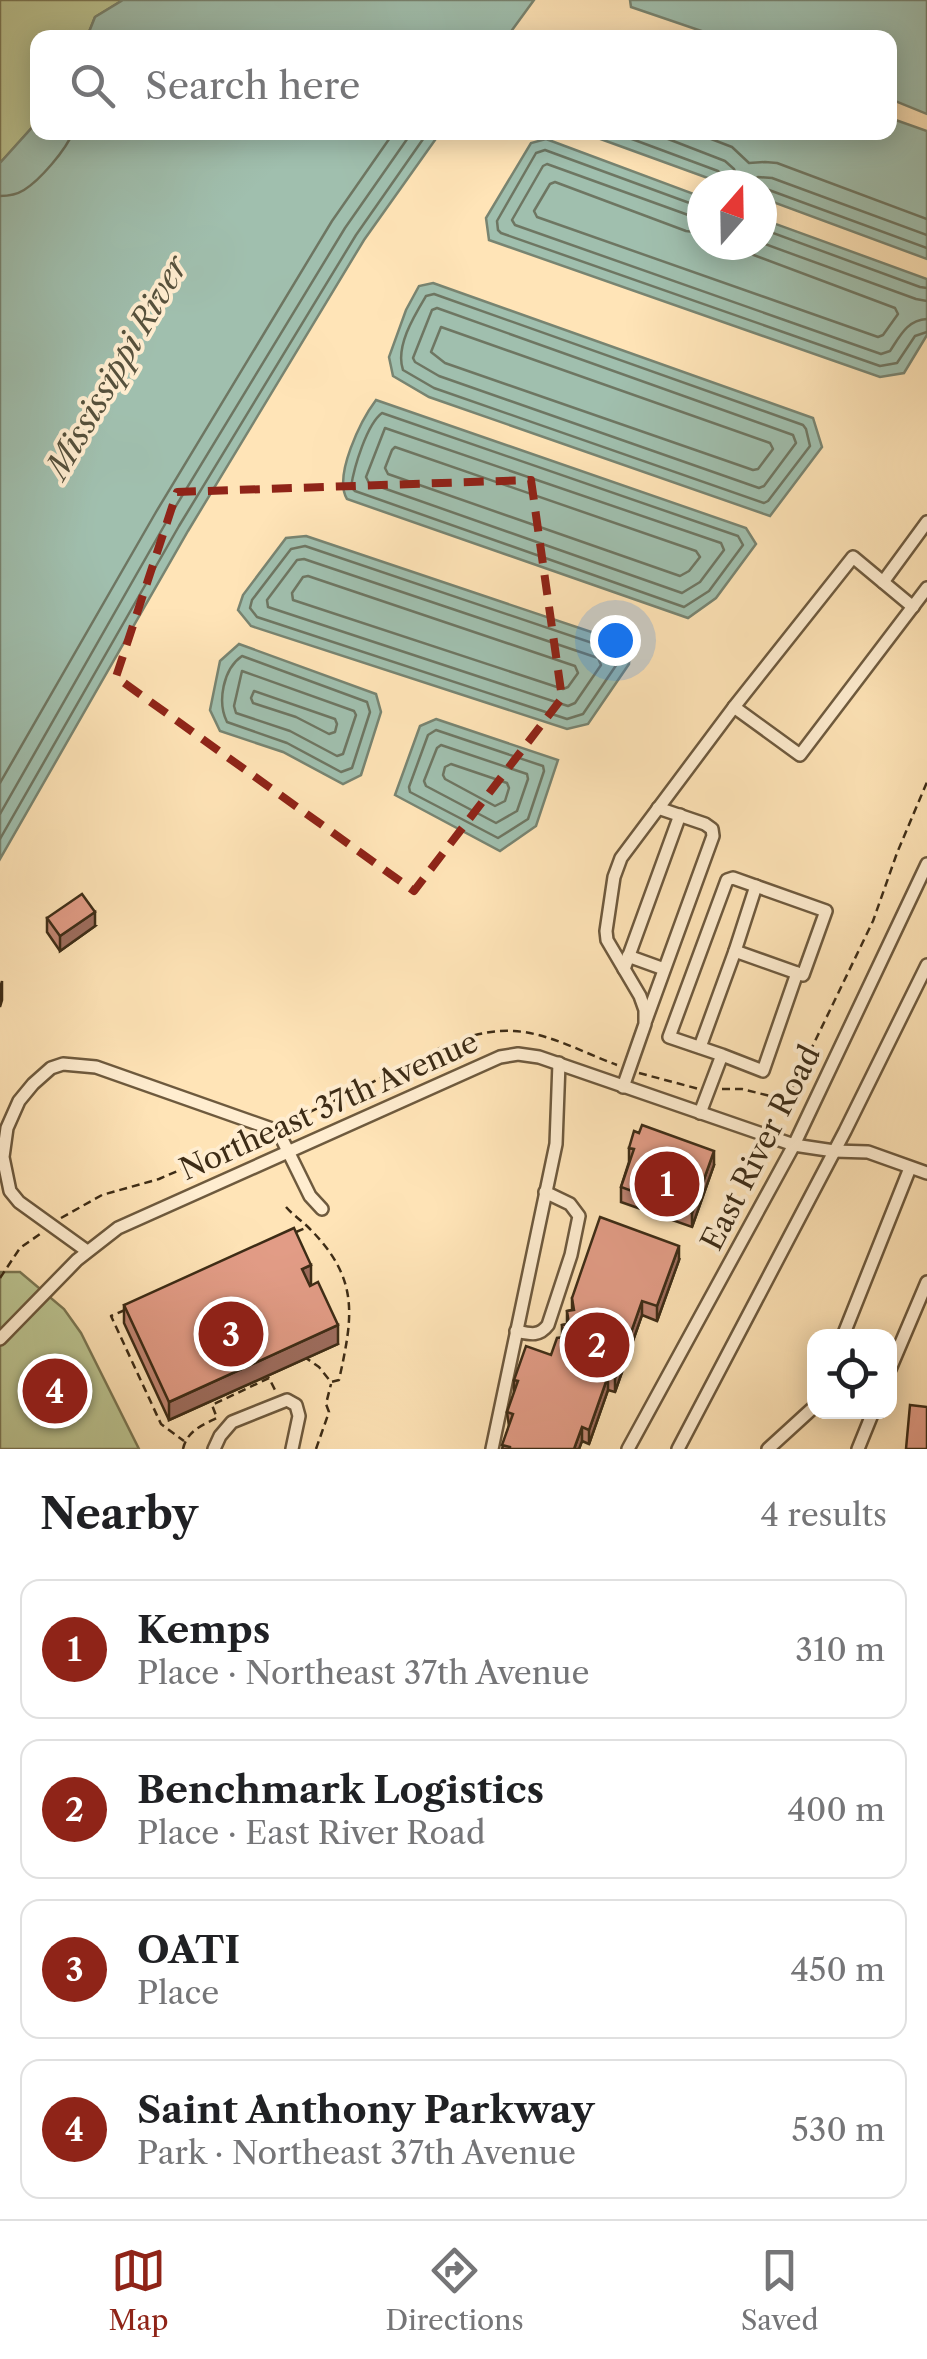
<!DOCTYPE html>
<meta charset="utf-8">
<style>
:root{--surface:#fff;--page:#f6f6f6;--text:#202124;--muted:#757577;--line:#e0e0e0;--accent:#8f2418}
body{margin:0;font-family:"Libre Caslon Text",serif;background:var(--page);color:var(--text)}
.controls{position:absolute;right:30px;bottom:30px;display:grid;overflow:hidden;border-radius:20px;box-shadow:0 5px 25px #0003}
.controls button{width:90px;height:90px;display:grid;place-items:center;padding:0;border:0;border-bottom:2px solid var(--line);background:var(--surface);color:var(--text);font:50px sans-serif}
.compass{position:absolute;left:687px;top:170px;width:90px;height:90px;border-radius:50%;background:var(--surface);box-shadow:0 5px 25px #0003;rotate:20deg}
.you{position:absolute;left:615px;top:640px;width:35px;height:35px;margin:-25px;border:8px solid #fff;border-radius:50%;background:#1a73e8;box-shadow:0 0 0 15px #1a73e833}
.badge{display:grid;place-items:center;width:65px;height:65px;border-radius:50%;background:var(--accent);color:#fff;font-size:32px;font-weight:700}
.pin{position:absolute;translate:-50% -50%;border:5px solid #fff;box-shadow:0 2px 10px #0006}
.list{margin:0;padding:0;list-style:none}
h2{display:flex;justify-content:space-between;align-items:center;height:130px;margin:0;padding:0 40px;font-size:42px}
h2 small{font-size:32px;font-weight:400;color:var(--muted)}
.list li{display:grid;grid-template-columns:65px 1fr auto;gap:30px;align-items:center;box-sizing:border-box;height:140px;margin:0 20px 20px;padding:0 20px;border:2px solid var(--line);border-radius:20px}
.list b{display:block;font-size:38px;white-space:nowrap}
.list p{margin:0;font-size:32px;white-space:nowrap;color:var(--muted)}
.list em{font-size:32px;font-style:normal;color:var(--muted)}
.icon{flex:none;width:55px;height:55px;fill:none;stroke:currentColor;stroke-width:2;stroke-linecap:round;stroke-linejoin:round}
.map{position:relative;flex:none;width:927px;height:1449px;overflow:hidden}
.search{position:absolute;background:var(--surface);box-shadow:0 5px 25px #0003;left:30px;right:30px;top:30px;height:110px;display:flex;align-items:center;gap:25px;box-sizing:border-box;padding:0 35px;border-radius:20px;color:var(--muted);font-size:38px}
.sheet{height:770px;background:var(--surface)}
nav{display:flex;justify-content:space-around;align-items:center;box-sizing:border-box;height:140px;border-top:2px solid var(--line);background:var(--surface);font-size:28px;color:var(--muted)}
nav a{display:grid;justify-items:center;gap:5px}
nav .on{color:var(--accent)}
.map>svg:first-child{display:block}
.green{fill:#bcc592;stroke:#7c7854;stroke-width:2.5}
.water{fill:#a0bfae;stroke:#788471;stroke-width:2.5}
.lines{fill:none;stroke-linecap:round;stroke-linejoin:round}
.shore{stroke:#6e7662;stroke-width:2.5}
.minor-casing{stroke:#6e5a3e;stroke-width:16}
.path{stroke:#3d2c16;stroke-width:2.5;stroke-dasharray:8 5;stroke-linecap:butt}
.minor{stroke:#ffedd0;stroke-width:11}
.wall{fill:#c28673;stroke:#3d2c16;stroke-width:2.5}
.shaded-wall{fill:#9e6d5e;stroke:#3d2c16;stroke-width:2.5}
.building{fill:#e29c86;stroke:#3d2c16;stroke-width:2.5}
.marked{fill:none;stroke:#8f2418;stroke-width:8;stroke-dasharray:20 12;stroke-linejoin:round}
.labels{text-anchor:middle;stroke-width:8;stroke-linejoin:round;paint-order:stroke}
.street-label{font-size:30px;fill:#3d2c16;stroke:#ffedd0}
.water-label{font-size:32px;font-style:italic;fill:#56513c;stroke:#ffedd0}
</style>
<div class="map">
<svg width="927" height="1449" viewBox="0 0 927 1449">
<rect width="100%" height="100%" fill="#ffe4b7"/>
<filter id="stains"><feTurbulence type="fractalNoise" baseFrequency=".002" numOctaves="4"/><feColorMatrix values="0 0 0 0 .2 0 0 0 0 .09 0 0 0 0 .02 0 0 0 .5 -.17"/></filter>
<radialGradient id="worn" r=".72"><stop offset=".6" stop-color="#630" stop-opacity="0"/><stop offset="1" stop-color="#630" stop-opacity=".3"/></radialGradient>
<g class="green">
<path d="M0 0H123L95 17 87 37 38 38 37 122 0 163Z"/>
<path d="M0 1272H20L64 1309 81 1333 139 1449H0Z"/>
</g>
<g class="water">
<path d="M123 0H534L507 37H87L95 17Z"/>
<path d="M630 0H927V114L890 99V38L719 37 631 7Z"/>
<path d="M890 118 927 131V259L762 198V185H727L584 133 890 132Z"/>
<path d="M37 122 38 132 440 133 364 240 188 531 0 859V163Z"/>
<path d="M546 139 702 197V245H762V219L927 279V335L904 373 880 377 489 240 486 218 531 143Z"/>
<path d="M433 283 813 418 822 447 770 516 429 397 393 376 389 357 406 310 419 286Z"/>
<path d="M376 400 746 528 756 544 716 598 688 618 347 499C333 476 361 420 376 400Z"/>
<path d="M306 536 630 645 629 664 588 724 567 729 251 626 238 610 243 595 286 538Z"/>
<path d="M239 644 376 694 381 712 361 775 343 784 283 752 220 731 210 710 220 661Z"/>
<path d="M436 719 558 760 536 826 500 851 395 795 420 726Z"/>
</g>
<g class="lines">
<g class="shore">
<path d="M613 132 718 171 724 177 725 185"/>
<path d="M650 132 725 161 734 169 740 185"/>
<path d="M693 132 732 147 749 163 765 162 777 163 927 219"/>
<path d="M746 185 758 177 772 178 927 235"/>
<path d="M762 189 769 190 927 248"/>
<path d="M0 196C9 196 16 195 24 190 40 180 66 150 73 132"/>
<path d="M702 205H695L545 150 536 153 497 221 498 230 501 233 880 366 897 363 915 336 927 332"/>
<path d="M702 218 691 216 547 164 543 166 512 220 515 225 881 354 890 351C900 336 907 320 927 319"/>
<path d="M762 229 920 287 927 288"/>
<path d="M702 233 686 231 555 182 550 184 534 211 537 217 878 337 883 335 898 314 895 308 751 254 736 245"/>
<path d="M762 243 916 299 927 301"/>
<path d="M434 294 803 425 806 429 810 446 768 501 764 503 434 388 403 370C395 347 414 316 426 296Z"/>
<path d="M437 308 793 435 796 443 764 486 759 488 439 376 415 362 413 358 432 310Z"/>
<path d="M441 327 770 443 773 449 758 469 753 470 445 363 431 352Z"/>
<path d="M382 413 738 536 743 545 709 591 684 607 355 491 351 487C354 467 367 424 382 413Z"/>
<path d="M385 428 721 543 724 550 700 582 682 593 369 483 366 477Z"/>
<path d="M395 447 696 551 700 557 689 571 680 576 388 474 385 468 392 450Z"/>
<path d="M305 546 616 651 619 655V661L583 714 567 719 257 617 250 608 252 600 291 549Z"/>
<path d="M304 559 598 658 601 665 575 703 568 706 268 607 267 600 297 560Z"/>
<path d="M308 576 575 666 578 673 568 687 563 689 293 600 292 593 303 577Z"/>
<path d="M242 656 367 702 370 712 352 768 341 772 287 743 227 722C217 702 223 669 242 656Z"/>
<path d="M242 671 354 711 356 715 343 754 337 756 290 731 236 713 234 706Z"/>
<path d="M254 691 335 719 337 724 335 732 329 734 296 717 253 703 251 698Z"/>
<path d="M436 730 543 766 544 771 528 819 498 838 410 792 409 787 428 735Z"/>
<path d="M441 745 527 774 528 779 517 811 496 823 426 786 424 781 437 748Z"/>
<path d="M451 764 507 783 509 788 505 801 495 806 445 779 443 775 445 767Z"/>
<path d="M0 783 156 512 332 221 394 132"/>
<path d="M0 814 168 519 345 228 412 132"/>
<path d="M0 839 179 526 356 235 428 132"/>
</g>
<defs>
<g id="minor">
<path d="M883 582 927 522"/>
<path d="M734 707 800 755 927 588"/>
<path d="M735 951 756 886"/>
<path d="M628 956 664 969"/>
<path d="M624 969 680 815"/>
<path d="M646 1020 713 836 712 829 705 824 658 808"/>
<path d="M700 1047 735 951 797 973"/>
<path d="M623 1087 645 1024V1010L640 996 607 940 606 931 614 877 621 858 734 707 853 557 913 607"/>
<path d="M700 1113 722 1055 669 1037 727 880 733 878 826 911 803 975 797 973 763 1071 722 1055"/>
<path d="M87 1251 19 1202 10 1191 3 1157 7 1128 19 1101 33 1084 51 1068 63 1064 96 1067 272 1129 281 1137 310 1196 322 1209"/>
<path d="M516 1331C530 1334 539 1337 548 1325L571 1255 579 1216 570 1204 545 1192"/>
<path d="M843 1336 910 1168"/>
<path d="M0 1339 77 1260 118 1228 500 1057 518 1054 539 1057 794 1145 834 1151 868 1152 927 1173"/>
<path d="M890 1369 927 1282"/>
<path d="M214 1449 220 1436 232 1422 287 1400 296 1405 299 1416 292 1449"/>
<path d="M492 1449 556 1144 559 1063"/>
<path d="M628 1449 794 1145 927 864"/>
<path d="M678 1449 845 1131 927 965"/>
<path d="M768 1449 814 1407"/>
<path d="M858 1449 873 1412"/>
</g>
</defs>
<use href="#minor" class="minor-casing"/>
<g class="path">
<path d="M639 1073 699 1089"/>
<path d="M722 1089H742L782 1099 789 1095 873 921 897 853 927 782"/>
<path d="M286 1123C316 1109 347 1095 377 1080 421 1059 464 1028 514 1031 549 1033 584 1053 617 1065"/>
<path d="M286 1207C293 1215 302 1221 309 1228 360 1279 353 1316 339 1380L331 1382 319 1367 306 1358"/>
<path d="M61 1218 102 1195 159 1179 256 1137"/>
<path d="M296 1232 308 1227"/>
<path d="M0 1278 20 1248 43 1232"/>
<path d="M125 1310 111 1316 161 1424 184 1441"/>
<path d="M183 1449C187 1431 202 1425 217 1418L212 1405 269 1378 276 1392"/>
<path d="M316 1449 329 1412 326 1404 331 1384"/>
</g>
<use href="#minor" class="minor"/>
</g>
<g class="wall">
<path d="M47 918 95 926 60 951 47 932Z"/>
<path d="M629 1148 714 1165 692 1227 621 1202V1187L629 1162Z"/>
<path d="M679 1260 657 1321 642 1315 615 1392 608 1390 589 1444 582 1441 579 1449H502L509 1426 507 1412 514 1394V1380L551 1355 562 1338V1325L567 1324V1311L572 1310V1298Z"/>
<path d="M311 1283 309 1284 338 1344 169 1420 124 1323V1305Z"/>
</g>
<g class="shaded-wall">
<path d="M95 912V926L60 951V936Z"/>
<path d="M2 981V1000L0 1007V988Z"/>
<path d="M714 1151V1165L692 1227V1213Z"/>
<path d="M679 1246V1260L657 1321V1306Z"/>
<path d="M311 1265V1283L302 1288V1269Z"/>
<path d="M642 1301V1315L615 1392V1378Z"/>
<path d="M338 1325V1344L169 1420V1402Z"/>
<path d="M608 1376V1390L589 1444V1430Z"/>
<path d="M582 1427V1441L579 1449H574Z"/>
</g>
<g class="building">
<path d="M82 894 95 912 60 936 47 918Z"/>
<path d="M642 1125 714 1151 692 1213 621 1187 634 1149 629 1148 634 1131 639 1133Z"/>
<path d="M600 1217 679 1246 657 1306 642 1301 615 1378 608 1376 589 1430 582 1427 574 1449H510V1447L502 1445 513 1414 507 1412 518 1381 514 1380 526 1346 551 1355 557 1338 564 1337 562 1325 569 1324 567 1311 574 1310 572 1298Z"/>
<path d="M294 1228 311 1265 302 1269 310 1286 318 1282 338 1325 169 1402 124 1305Z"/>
<path d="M910 1405 927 1407V1449H906Z"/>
</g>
<path class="marked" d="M531 480 562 698 414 891 116 677 177 492Z"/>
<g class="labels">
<g class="street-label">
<text transform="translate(329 1106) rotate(-24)" y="10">Northeast 37th Avenue</text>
<text transform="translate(761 1148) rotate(-63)" y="10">East River Road</text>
</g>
<g class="water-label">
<text transform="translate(117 367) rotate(-60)" y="11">Mississippi River</text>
</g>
</g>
<rect width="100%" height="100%" filter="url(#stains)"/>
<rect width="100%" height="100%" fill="url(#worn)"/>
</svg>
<div class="controls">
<button><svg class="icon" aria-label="locate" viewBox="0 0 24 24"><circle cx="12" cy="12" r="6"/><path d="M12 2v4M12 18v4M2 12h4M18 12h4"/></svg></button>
</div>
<svg class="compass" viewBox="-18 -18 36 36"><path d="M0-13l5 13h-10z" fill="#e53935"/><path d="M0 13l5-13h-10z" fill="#757577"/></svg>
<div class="you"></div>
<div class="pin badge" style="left:667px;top:1184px">1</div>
<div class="pin badge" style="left:597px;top:1345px">2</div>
<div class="pin badge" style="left:231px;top:1334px">3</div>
<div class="pin badge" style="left:55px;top:1391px">4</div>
<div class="search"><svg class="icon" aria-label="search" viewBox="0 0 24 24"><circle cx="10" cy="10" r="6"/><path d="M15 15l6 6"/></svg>Search here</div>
</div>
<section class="sheet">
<h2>Nearby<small>4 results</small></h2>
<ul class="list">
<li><span class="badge">1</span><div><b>Kemps</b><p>Place · Northeast 37th Avenue</p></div><em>310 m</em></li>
<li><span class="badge">2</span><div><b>Benchmark Logistics</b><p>Place · East River Road</p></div><em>400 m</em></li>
<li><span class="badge">3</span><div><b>OATI</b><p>Place</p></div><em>450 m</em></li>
<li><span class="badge">4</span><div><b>Saint Anthony Parkway</b><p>Park · Northeast 37th Avenue</p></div><em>530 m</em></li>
</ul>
</section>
<nav>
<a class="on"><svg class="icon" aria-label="map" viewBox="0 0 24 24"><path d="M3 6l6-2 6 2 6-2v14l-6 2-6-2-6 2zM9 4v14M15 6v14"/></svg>Map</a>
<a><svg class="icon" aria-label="directions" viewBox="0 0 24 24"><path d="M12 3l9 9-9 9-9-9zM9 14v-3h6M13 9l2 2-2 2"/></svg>Directions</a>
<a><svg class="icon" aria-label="saved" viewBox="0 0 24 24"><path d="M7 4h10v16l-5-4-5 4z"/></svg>Saved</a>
</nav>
